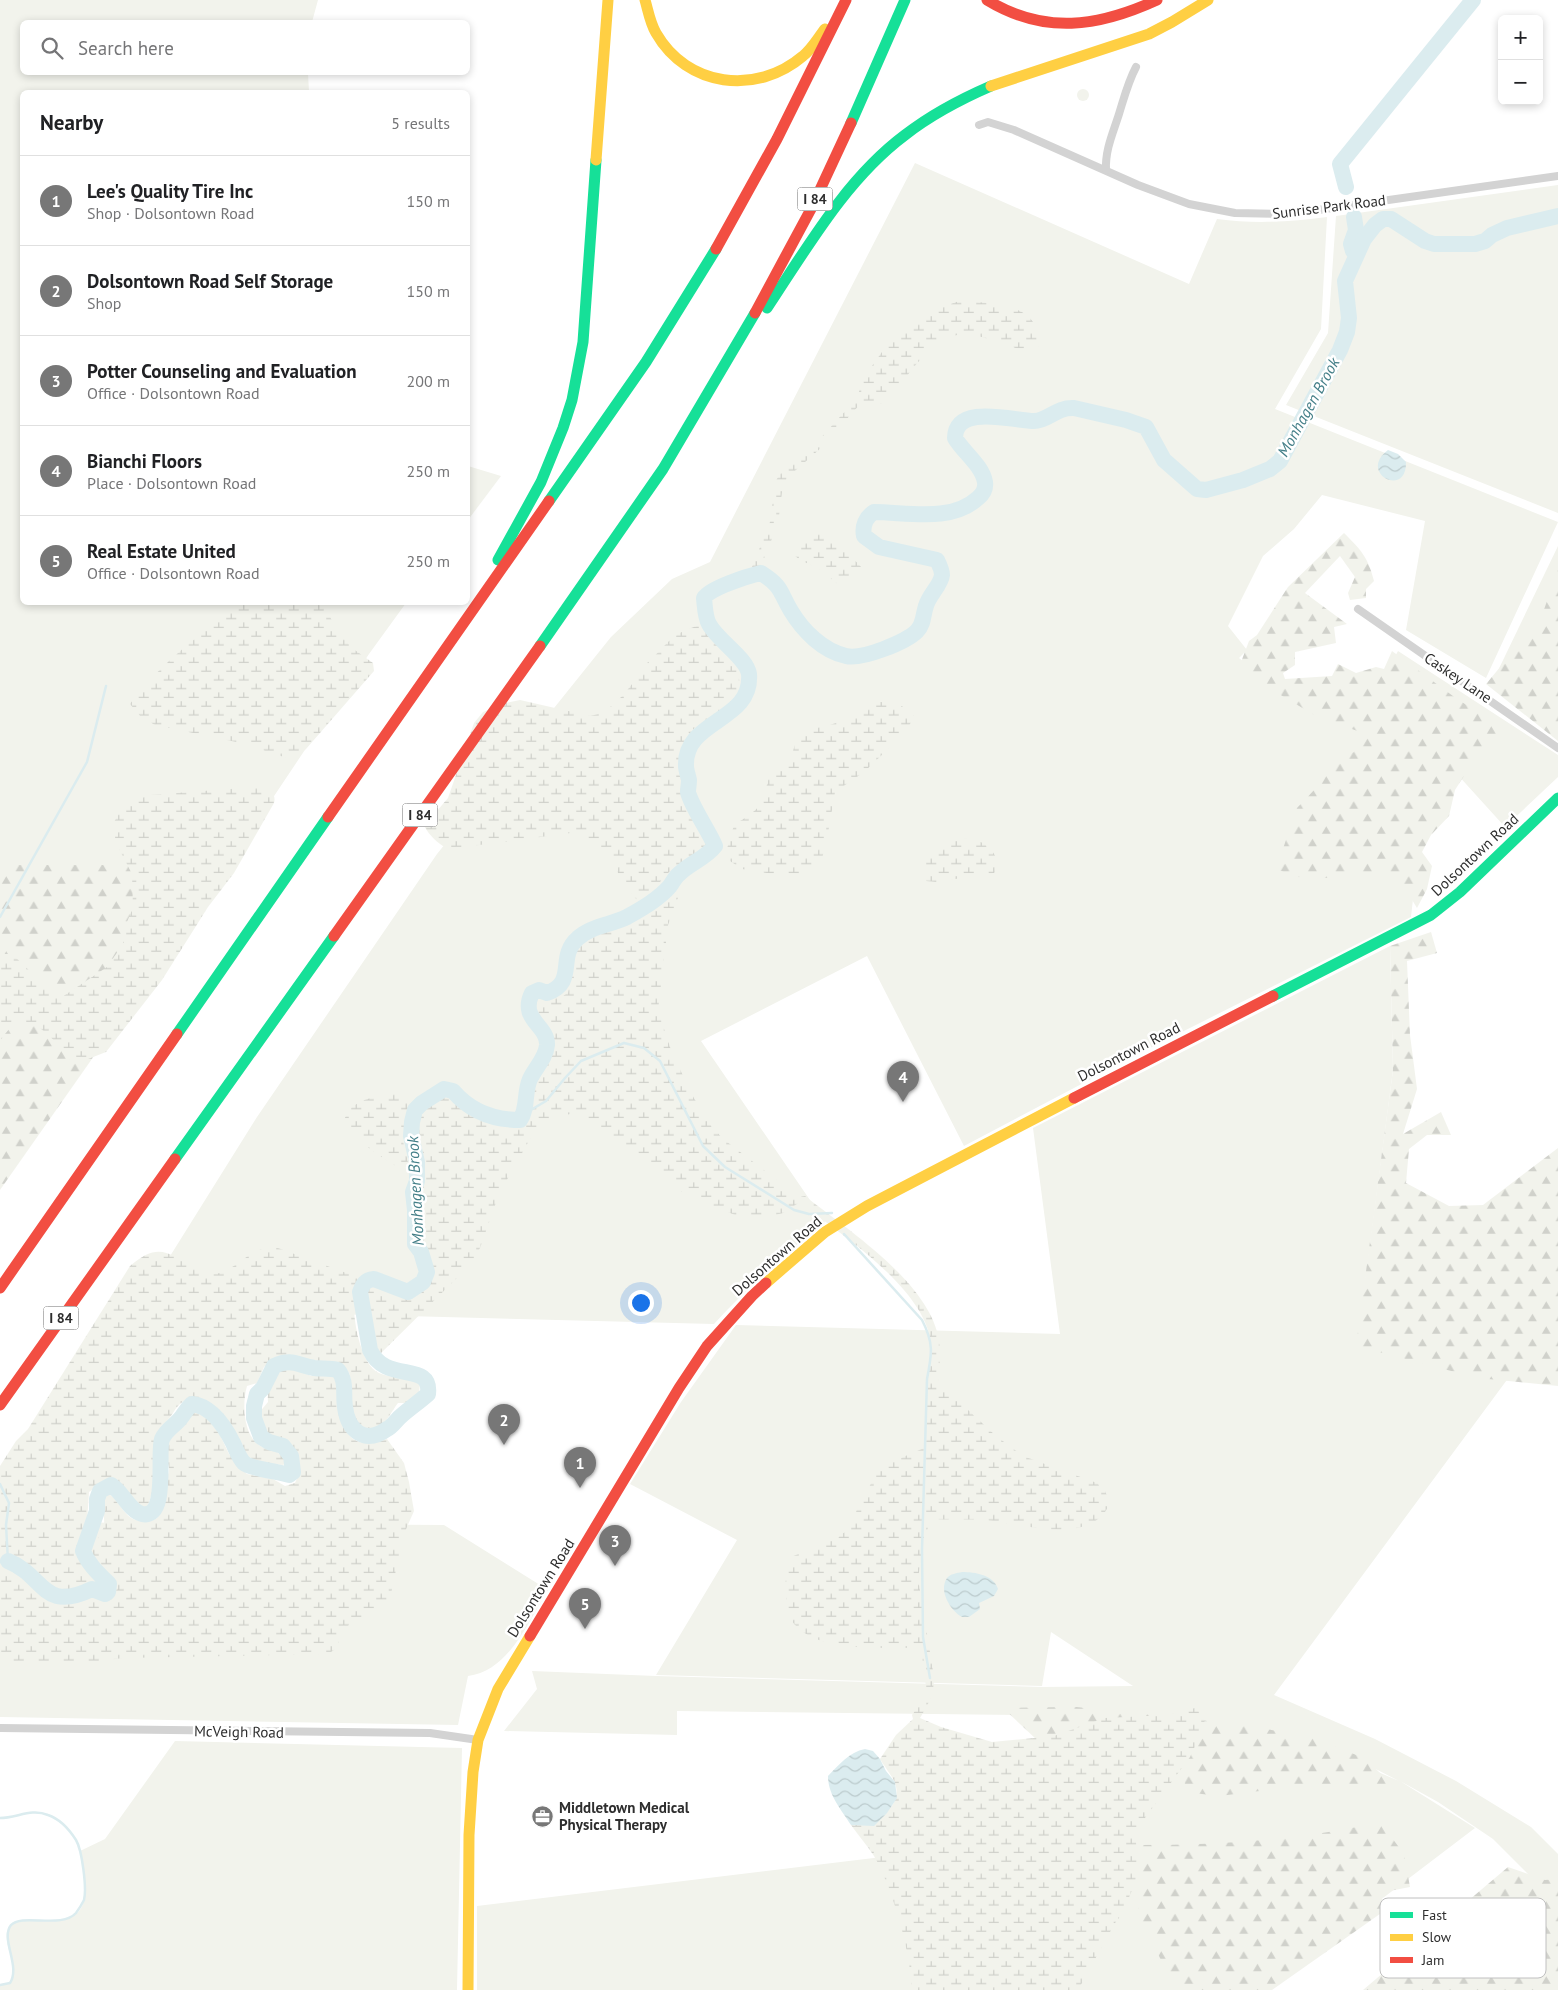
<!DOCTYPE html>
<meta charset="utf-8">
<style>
:root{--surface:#fff;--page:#f2f2f2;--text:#202124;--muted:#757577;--line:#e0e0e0;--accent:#777}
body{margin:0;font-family:"PT Sans",sans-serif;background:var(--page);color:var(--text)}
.controls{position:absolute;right:15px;top:15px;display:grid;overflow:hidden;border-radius:8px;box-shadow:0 2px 8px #0003}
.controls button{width:45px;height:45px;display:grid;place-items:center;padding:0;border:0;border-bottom:1px solid var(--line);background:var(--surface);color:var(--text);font:25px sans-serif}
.you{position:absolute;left:640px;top:1302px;width:18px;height:18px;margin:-12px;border:4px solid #fff;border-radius:50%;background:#1a73e8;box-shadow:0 0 0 8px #1a73e833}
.badge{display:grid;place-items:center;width:32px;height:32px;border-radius:50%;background:var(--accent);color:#fff;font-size:16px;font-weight:700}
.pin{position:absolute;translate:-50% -41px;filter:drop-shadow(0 1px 2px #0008)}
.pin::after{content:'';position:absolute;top:26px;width:18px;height:15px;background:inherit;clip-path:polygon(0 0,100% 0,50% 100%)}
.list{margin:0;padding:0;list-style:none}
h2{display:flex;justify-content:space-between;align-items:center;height:65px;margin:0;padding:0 20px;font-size:21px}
h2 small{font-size:16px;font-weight:400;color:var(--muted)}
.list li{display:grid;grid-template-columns:32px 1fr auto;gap:15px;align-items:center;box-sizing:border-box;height:90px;padding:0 20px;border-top:1px solid var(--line)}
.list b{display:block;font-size:19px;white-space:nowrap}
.list p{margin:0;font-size:16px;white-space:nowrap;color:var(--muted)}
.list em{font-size:16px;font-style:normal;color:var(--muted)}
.icon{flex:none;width:28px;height:28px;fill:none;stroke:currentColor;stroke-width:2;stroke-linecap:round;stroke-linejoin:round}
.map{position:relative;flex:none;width:1558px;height:1990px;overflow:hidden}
.search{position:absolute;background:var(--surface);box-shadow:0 2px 8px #0003;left:20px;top:20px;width:450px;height:55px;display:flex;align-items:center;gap:12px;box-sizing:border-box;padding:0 18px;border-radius:8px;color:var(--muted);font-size:19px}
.panel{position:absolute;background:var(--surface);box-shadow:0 2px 8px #0003;left:20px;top:90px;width:450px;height:515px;border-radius:8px}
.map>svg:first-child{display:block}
.green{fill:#f2f3ec;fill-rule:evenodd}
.forest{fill:url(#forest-firs)}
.wetland{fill:url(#wetland-marsh)}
.water{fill:url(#water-waves)}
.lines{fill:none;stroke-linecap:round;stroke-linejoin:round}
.stream{stroke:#dbecef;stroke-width:2.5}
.river{stroke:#dbecef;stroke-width:16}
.street{stroke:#d3d3d3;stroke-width:8}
.fast{stroke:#16e098;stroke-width:11}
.slow{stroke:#ffcf43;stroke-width:11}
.jam{stroke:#f24e42;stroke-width:11}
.labels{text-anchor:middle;stroke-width:5;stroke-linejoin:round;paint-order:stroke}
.shield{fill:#fff;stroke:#6d6d6d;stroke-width:1}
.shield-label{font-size:14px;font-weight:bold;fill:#2e2e2e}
.street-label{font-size:15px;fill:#2e2e2e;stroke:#fff}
.poi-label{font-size:15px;font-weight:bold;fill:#2e2e2e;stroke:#fff;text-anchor:start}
.water-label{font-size:16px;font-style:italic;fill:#447f88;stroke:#fff}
.key{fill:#fff;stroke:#c0c0c0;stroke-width:1}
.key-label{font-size:14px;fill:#2e2e2e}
</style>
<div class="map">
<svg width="1558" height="1990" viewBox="0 0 1558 1990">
<defs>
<pattern id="forest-firs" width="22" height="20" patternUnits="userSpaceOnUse" patternTransform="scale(1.25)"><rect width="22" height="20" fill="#f2f3ec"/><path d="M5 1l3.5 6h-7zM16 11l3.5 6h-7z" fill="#d0d1cb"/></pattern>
<pattern id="wetland-marsh" width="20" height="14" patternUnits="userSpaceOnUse" patternTransform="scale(1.25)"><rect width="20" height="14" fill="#f2f3ec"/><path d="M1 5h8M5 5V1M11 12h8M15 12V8" fill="none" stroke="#d0d1cb"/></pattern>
<pattern id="water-waves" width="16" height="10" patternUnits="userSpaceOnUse" patternTransform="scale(1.25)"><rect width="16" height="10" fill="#dbecef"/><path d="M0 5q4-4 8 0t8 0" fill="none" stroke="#bccbcd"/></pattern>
</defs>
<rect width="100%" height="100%" fill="#fff"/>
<g class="green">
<path d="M0 0H318L312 22H22V72L308 73 309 92H22V602L406 603 369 654 228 865H0Z"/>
<circle cx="1083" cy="95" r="6"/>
<path d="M915 163 1189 284 1217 219C1254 224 1290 222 1327 217L1321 329 1275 409 1558 522 1486 678 1406 630 1425 521 1322 495 1294 529 1263 556 1228 626 1247 650 1239 658 1271 683 1362 718 1398 651 1558 755V777L1505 827 1398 709 1418 854 1411 917 1150 1048 964 1146 867 956 701 1041 825 1222C785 1253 748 1287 714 1324L137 1309 257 1117 437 854 611 637 672 579 710 562Z"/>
<path d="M1558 185V513L1286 405 1328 333 1336 216Z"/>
<path d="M468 466 501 476 468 520Z"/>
<path d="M1558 546V737L1492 683Z"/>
<path d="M1390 946 1393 1070 1359 1329 1515 1369 1274 1695 1375 1739 1456 1781 1531 1827 1558 1854V1904L1493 1839 1438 1802 1400 1781 1475 1828 1262 1990H477V1906L973 1846 939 1741 1314 1768 1113 1716 677 1711V1735L504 1731 537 1689 532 1671 656 1676 1042 1687 1133 1686 1051 1632 1042 1686 656 1675 737 1540 630 1484 681 1402 736 1325 1060 1334 1033 1128ZM1320 1747 1360 1761 1399 1781Z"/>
<path d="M12 1522 444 1525 548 1590C528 1622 509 1671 468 1676L458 1725 0 1717V1542Z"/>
<path d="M175 1741 462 1748 457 1990H0V1985L10 1983C21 1966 0 1943 9 1927 22 1907 86 1942 85 1889 85 1877 81 1863 80 1851L105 1839Z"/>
</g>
<g class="forest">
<path d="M1344 533C1361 550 1368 557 1374 581L1366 589V598L1350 600 1348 593 1355 577 1340 556 1305 593 1347 624 1334 627 1336 643 1295 652V665L1283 673 1285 679 1332 676 1338 664 1356 673 1376 667 1384 669 1392 651 1457 699 1497 724V737L1489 751 1471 765 1455 790 1449 816 1431 835 1422 852 1432 866 1427 889 1417 908 1400 880 1367 872 1331 878 1297 877 1276 869 1297 808 1316 788 1327 764 1354 752 1363 733 1316 716 1238 670 1249 641 1257 635 1288 587Z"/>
<path d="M1558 570V741L1486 684 1541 618Z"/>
<path d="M0 865H228L0 1190Z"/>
<path d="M1431 932 1437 953 1407 961 1410 1035 1417 1089 1403 1134 1441 1112 1451 1135H1427L1409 1149 1406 1183 1449 1206 1483 1205 1558 1148V1386L1478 1378 1356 1346 1393 1070 1390 946Z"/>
<path d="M1076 1707 1237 1724 1312 1737 1366 1759 1395 1788 1317 1784 1219 1796 1185 1792 1184 1760 1052 1754 1003 1708Z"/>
<path d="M1380 1822 1404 1854 1410 1887 1379 1893 1387 1909 1272 1990H1184L1165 1968 1138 1914 1141 1845C1221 1845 1302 1840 1380 1822Z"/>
<path d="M1508 1867 1545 1880 1558 1879V1990H1363Z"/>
</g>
<g class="wetland">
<path d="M968 298 972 302C987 302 1014 305 1026 315 1035 321 1039 333 1043 342 1041 344 1038 348 1034 349 1020 356 982 330 957 335 924 342 908 381 884 402L873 407 861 403 822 447 788 477 783 484 778 524 758 573 748 577 770 522 775 482 782 471 818 441 858 397 861 381 895 334 933 310Z"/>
<path d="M822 533 832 536 863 569 850 582 839 585 818 568 802 561 795 556C801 543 808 537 822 533Z"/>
<path d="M238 602 322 603 339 633 352 648 373 663 374 671 306 749 294 758 284 757 241 743 155 725 141 717 130 704C155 668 204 632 238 602Z"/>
<path d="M704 624 738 671 740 686 735 698 727 707 697 725 684 741 680 771 685 804 698 825 707 847 669 872 640 904 620 878 615 865 605 850 592 840 578 832 448 849C437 843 430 836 424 826L448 798 474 723 483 712 505 703 520 700 590 716C614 713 634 682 647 663L651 660C671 639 674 632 704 624Z"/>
<path d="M874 702C891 702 903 703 914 716L906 732 864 772 835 792 826 845 822 858 808 872 798 878 742 869 730 861 726 852 734 825C761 808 763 807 769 774L790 761 797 738 804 730 827 726 850 718Z"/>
<path d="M268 786C272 791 276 796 274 803L234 873 208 907 162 980 106 1052 83 1061 70 1060C59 1046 35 1012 13 1026 8 1029 4 1036 0 1041V954H12L59 999 107 967 123 944 126 924 133 908 132 874 116 843 113 824 123 806 135 800 150 795Z"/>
<path d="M953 838C976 838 991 841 999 865L994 873 936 882 926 881 925 862 938 846Z"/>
<path d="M679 883V895L668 925 658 1010 671 1050 691 1093 708 1122 722 1138 799 1197 805 1196C849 1231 929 1282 939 1340 941 1354 939 1368 938 1382L996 1436 1023 1456 1097 1483 1105 1491 1110 1503C1091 1548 1021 1523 984 1520 966 1519 948 1520 930 1519L923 1547 918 1578 934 1677C934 1694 929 1703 920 1718L941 1727 992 1742 1054 1736 1105 1718 1167 1715 1195 1708 1203 1715 1205 1724 1190 1757 1142 1822 1136 1836 1137 1863 1135 1883 1122 1914 1115 1923 1078 1990H911C913 1957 891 1884 874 1856 867 1845 858 1835 851 1825 872 1827 904 1808 895 1783 893 1777 884 1766 880 1759L896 1735 913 1719 912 1715 924 1697 926 1687 921 1648C884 1646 815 1655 791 1620 786 1612 786 1603 786 1594 785 1580 786 1569 791 1557L837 1538 846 1531 877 1472 887 1464 924 1448C925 1425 925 1402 927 1379 929 1366 934 1354 931 1341 921 1285 842 1236 800 1202L783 1213 771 1216 757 1217 735 1215 685 1194 595 1123 575 1113 551 1118 535 1130 499 1194 480 1248 469 1266 376 1358 365 1295 369 1286 386 1288 404 1299 427 1288 434 1272 430 1259 418 1238V1223L422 1208 417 1192 423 1181 424 1168 416 1145V1121L418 1113 433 1098 450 1092 469 1113 494 1129 514 1125 524 1121C527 1107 529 1092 534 1079 539 1068 551 1061 552 1049 555 1027 532 1026 536 999L559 998 568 993 576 949 583 940 625 926 653 906 662 905Z"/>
<path d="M397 1090 415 1101C406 1113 401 1131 404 1147 406 1156 410 1164 408 1174 385 1158 357 1145 344 1120L349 1109 361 1101Z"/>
<path d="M278 1248 360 1278C358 1284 355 1291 354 1297 352 1315 360 1365 379 1373 392 1379 408 1375 420 1384L419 1393 409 1403H398C386 1419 382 1435 359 1430 343 1414 356 1392 349 1373 347 1369 341 1365 338 1362H323L283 1355 264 1367 257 1383 247 1386C242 1403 243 1434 259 1445 272 1454 274 1444 287 1463L283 1465 248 1461C245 1456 241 1451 238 1445 236 1440 235 1435 233 1430 219 1407 192 1381 173 1413 166 1423 157 1430 155 1442 154 1448 156 1455 157 1462 157 1477 152 1496 146 1510 120 1507 132 1461 89 1492L87 1523 75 1550 89 1582 82 1591 63 1595 48 1588 40 1577 26 1564 5 1555 0 1556V1466L16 1441 28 1429 130 1266C158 1242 167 1252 195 1268 200 1271 208 1275 214 1274 232 1273 245 1254 262 1249 267 1248 273 1248 278 1248Z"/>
<path d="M290 1367 311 1376 330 1372 337 1378C340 1412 338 1457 387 1439L404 1463 409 1482 414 1511 403 1536 391 1594 381 1608 374 1614 354 1622 343 1629 337 1648 328 1654 123 1658 99 1661 0 1663V1569L14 1571 54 1605 74 1604 89 1596 99 1604C116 1601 123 1585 111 1572 106 1567 99 1565 94 1561 91 1558 90 1554 89 1550 95 1543 102 1535 104 1525 105 1515 101 1506 104 1496L109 1494C120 1501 124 1517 136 1520 163 1528 166 1504 166 1484 166 1479 169 1474 169 1469 169 1462 163 1454 165 1447 168 1433 182 1425 188 1412L195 1410 206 1415 220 1435 229 1454 239 1467 247 1474 273 1479 285 1486 295 1483C301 1472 300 1447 286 1441 280 1438 272 1439 267 1435 261 1430 259 1421 258 1414L268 1402C267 1391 270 1378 277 1369Z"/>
</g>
<g class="water">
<path d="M1388 450 1398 454 1406 462C1407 499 1357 473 1388 450Z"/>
<path d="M962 1572C975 1572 994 1575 998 1589L994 1596 979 1603 980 1609 969 1617H962C951 1611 938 1591 947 1578 950 1574 957 1573 962 1572Z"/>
<path d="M865 1749 873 1751 880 1759 886 1771 895 1782 897 1798 887 1813 874 1826 851 1825C841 1809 828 1795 828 1776 839 1765 849 1752 865 1749Z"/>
</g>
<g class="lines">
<g class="stream">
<path d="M0 917 87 762 106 686"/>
<path d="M524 1114 546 1101 565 1078 581 1061 624 1043 644 1048 660 1061 703 1146 725 1167 794 1210 809 1214 832 1213"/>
<path d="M844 1234 922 1320C934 1343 932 1354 927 1379L922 1550 923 1637 930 1678"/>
<path d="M0 1484 9 1503 6 1525 8 1561 0 1562"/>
<path d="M0 1818C17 1818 31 1808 48 1815 60 1819 69 1829 76 1840 82 1850 87 1888 84 1900 82 1904 79 1909 76 1913 62 1929 22 1913 11 1925 0 1939 21 1966 10 1983L0 1985"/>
</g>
<g class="river">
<path d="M1346 187 1340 164 1473 0"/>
<path d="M1353 251 1351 244 1356 230 1354 217"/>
<path d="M8 1561C45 1576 42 1613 92 1589L105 1594 108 1592 109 1584C99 1574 88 1564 83 1551L97 1511V1499L100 1491 111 1485C123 1492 129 1511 142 1514 169 1520 157 1452 162 1439 166 1430 174 1426 180 1419 185 1413 186 1409 192 1404 212 1406 225 1427 233 1443 236 1449 239 1458 244 1463 249 1468 280 1472 289 1475L293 1472 291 1456 283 1446 269 1442 261 1437 254 1418V1406L257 1394 263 1388 274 1366C292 1358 297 1365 314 1368 322 1369 330 1368 338 1370 347 1381 343 1394 345 1407 348 1431 365 1445 387 1429 393 1426 396 1420 401 1416 410 1408 419 1402 428 1394 432 1360 386 1385 370 1350L360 1292C363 1284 365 1280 374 1279L408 1292 423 1282 427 1272 421 1252 415 1244V1210L413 1192 417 1181V1162L411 1136 412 1122 415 1110 422 1103 444 1089 453 1091C470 1111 494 1120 520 1120 528 1109 524 1092 530 1079 535 1068 546 1058 547 1045 548 1025 519 1020 532 993L539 990 547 993C578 982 556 957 578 938 591 926 611 925 627 917 641 909 659 899 670 886 673 882 675 877 679 874 690 863 706 858 715 846 709 831 691 806 688 792 688 788 689 784 689 780 688 775 686 770 686 766 684 719 753 722 749 674 747 658 717 640 709 624 705 617 705 607 704 598 710 588 748 576 761 573 783 587 779 591 791 611 803 631 823 651 846 656 862 660 906 642 917 631 924 624 923 614 926 606 929 595 941 585 942 575 942 570 939 564 937 560L879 547 864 536C862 526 866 517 874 512 907 512 951 523 978 498 983 494 986 489 985 482 982 465 963 452 955 438 956 403 1014 421 1034 421 1048 421 1056 407 1074 408L1126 420 1146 427 1164 460 1197 489 1206 490 1243 480 1270 469 1280 461 1340 350 1347 332 1349 318 1345 281 1364 239 1375 225 1383 219H1391L1425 241 1434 244H1475L1485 241 1492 235 1507 228 1558 216"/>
</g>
<g class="street">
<path d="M979 125 988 122 1014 130 1138 185 1189 204 1235 213 1290 214 1558 176"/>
<path d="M1106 170C1105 150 1113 133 1119 114 1124 98 1128 82 1136 67"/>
<path d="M1358 609 1558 748"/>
<path d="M0 1728 430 1733 478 1740"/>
</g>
<g class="fast">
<path d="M851 123 905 0"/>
<path d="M767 308C807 248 846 179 905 135 932 114 961 99 991 86"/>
<path d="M549 501 646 362 716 249"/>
<path d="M498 560 541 482 563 428 572 400 583 342 596 160"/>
<path d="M540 646 663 469 755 313"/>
<path d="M1273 996 1431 915 1460 892 1558 798"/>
<path d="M177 1034 328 817"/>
<path d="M175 1159 334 936"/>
</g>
<g class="slow">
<path d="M645 0C648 10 650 23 656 33 687 87 756 96 803 56 812 49 818 38 825 29"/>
<path d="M991 86 1149 34 1172 22 1208 0"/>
<path d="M596 160 608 0"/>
<path d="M766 1283 825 1232 867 1206 1074 1098"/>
<path d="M468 1990 469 1835 473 1772 478 1740 498 1689 530 1636"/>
</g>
<g class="jam">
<path d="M987 0C1045 35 1098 27 1157 0"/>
<path d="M716 249 777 139 846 0"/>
<path d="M755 313 811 209 851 123"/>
<path d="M328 817 549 501"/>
<path d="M334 936 540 646"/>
<path d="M1074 1098 1273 996"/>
<path d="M0 1288 177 1034"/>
<path d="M0 1405 175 1159"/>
<path d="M530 1636 679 1388 707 1346 752 1296 766 1283"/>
</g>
</g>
<defs>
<symbol id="office-disc" viewBox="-11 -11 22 22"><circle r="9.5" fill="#777" stroke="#fff"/><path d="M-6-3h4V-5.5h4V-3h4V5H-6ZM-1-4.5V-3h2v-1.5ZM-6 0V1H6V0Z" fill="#fff"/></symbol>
</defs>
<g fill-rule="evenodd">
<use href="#office-disc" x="530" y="1804" width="25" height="25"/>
</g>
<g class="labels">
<g class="shield">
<rect x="797.5" y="187.5" width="35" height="23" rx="4"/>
<rect x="402.5" y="803.5" width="35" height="23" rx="4"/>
<rect x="43.5" y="1306.5" width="35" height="23" rx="4"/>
</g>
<g class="shield-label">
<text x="815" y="204">I 84</text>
<text x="420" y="820">I 84</text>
<text x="61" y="1323">I 84</text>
</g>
<g class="street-label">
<text transform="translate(1329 207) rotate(-7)" y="5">Sunrise Park Road</text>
<text transform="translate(1458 678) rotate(34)" y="5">Caskey Lane</text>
<text transform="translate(1475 855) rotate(-43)" y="5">Dolsontown Road</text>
<text transform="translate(1129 1052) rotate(-27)" y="5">Dolsontown Road</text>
<text transform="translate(777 1256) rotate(-41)" y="5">Dolsontown Road</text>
<text transform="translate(541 1588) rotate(-58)" y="5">Dolsontown Road</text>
<text transform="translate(239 1732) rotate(1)" y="5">McVeigh Road</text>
</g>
<g class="poi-label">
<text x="559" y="1813">Middletown Medical<tspan x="559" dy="17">Physical Therapy</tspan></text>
</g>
<g class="water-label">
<text transform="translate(1308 407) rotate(-61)" y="6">Monhagen Brook</text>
<text transform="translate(415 1191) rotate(-93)" y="6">Monhagen Brook</text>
</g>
</g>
<rect x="1380" y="1898" width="166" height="80" rx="8" class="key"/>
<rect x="1390" y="1912" width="23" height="6" fill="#16e098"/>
<rect x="1390" y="1934" width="23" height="7" fill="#ffcf43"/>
<rect x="1390" y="1957" width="23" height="6" fill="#f24e42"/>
<g class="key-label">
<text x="1422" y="1920">Fast</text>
<text x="1422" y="1942">Slow</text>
<text x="1422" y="1965">Jam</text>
</g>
</svg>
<div class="controls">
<button>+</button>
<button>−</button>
</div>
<div class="you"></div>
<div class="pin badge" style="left:580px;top:1488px">1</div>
<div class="pin badge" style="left:504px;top:1445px">2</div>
<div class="pin badge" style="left:615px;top:1566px">3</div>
<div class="pin badge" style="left:903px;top:1102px">4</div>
<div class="pin badge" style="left:585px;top:1629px">5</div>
<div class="search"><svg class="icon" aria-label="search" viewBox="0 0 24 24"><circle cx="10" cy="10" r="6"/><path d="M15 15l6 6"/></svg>Search here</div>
<section class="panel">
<h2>Nearby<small>5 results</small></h2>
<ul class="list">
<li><span class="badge">1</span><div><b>Lee's Quality Tire Inc</b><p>Shop · Dolsontown Road</p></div><em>150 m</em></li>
<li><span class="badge">2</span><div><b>Dolsontown Road Self Storage</b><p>Shop</p></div><em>150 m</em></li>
<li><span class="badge">3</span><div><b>Potter Counseling and Evaluation</b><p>Office · Dolsontown Road</p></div><em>200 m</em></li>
<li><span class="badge">4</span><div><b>Bianchi Floors</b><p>Place · Dolsontown Road</p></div><em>250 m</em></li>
<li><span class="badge">5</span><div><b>Real Estate United</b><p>Office · Dolsontown Road</p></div><em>250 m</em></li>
</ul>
</section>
</div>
